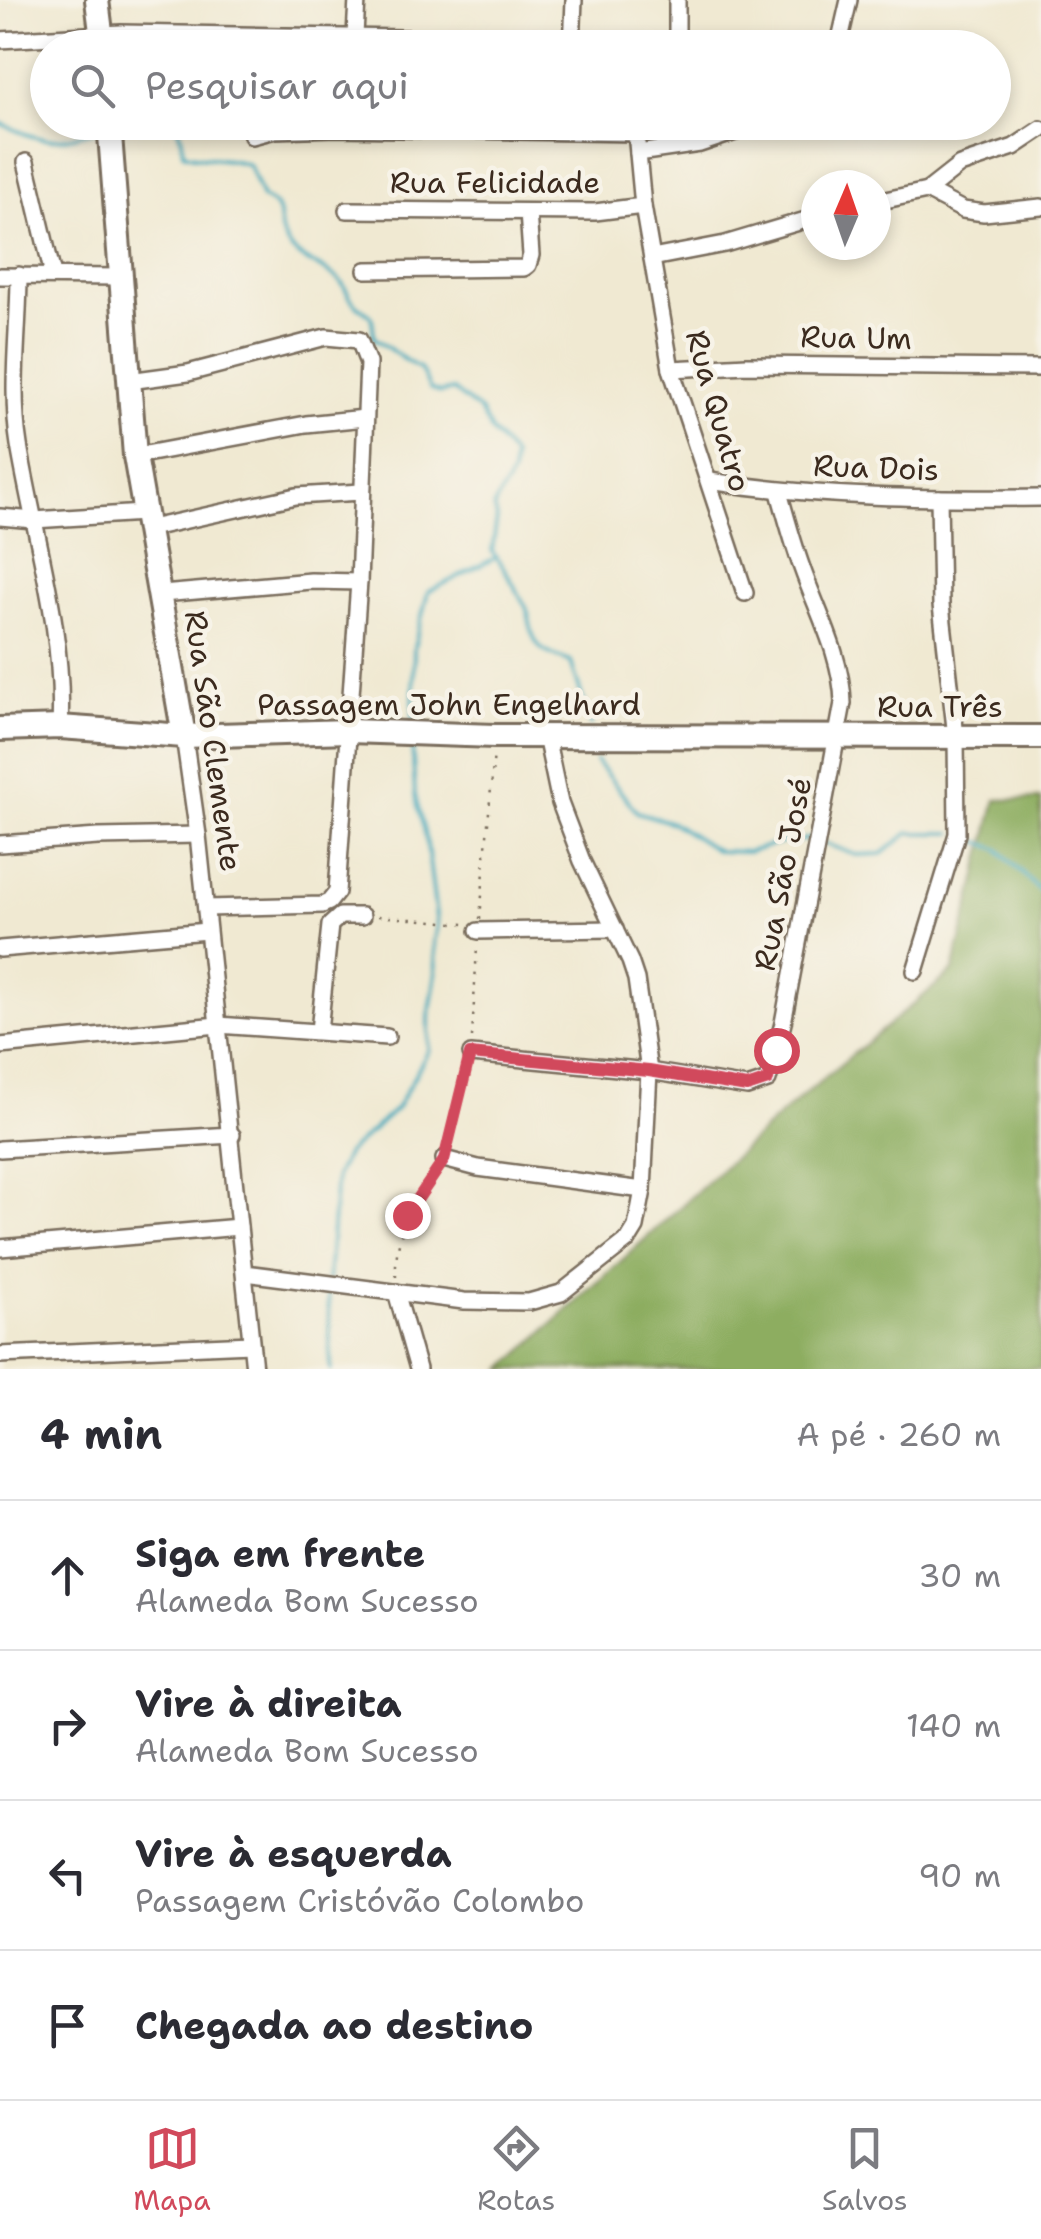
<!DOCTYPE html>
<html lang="pt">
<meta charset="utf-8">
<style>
:root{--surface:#fff;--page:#f2f2f3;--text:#2b2b33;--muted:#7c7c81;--line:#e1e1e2;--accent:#d1495b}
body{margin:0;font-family:"Shantell Sans",sans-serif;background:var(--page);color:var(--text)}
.compass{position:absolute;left:801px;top:170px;width:90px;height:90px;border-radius:50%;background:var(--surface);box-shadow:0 5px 15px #0003;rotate:2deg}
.stop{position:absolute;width:30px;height:30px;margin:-22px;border:8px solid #d1495b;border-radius:50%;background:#fff}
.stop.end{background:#d1495b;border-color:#fff;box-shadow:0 2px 10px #0008}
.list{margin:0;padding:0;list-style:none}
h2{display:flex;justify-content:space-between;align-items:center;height:130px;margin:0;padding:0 40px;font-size:42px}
h2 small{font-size:32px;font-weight:400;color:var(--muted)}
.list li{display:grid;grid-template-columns:65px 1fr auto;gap:30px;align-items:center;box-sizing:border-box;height:150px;padding:0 40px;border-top:2px solid var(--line)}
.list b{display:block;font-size:38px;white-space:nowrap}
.list p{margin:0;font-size:32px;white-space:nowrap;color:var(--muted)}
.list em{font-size:32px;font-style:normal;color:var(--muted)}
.icon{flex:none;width:55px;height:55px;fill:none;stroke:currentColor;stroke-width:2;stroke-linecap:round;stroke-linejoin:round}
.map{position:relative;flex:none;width:1041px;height:1369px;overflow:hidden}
.search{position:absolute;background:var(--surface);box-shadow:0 5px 15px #0003;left:30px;right:30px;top:30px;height:110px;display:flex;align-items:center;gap:25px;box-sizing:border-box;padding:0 35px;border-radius:55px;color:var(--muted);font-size:38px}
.sheet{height:730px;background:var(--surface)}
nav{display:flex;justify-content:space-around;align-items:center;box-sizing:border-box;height:140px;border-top:2px solid var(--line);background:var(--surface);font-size:28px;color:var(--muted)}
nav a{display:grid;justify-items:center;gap:5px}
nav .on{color:var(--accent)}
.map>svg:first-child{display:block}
.forest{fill:#8dad60;stroke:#646c3f;stroke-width:2.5}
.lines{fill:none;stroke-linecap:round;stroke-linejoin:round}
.stream{stroke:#3da9bc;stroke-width:4}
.minor-casing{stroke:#7a6d5d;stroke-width:20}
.secondary-casing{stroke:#7a6d5d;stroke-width:28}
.path{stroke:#7a6d5d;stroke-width:2.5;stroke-dasharray:2.5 8;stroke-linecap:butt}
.minor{stroke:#fff;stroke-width:15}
.secondary{stroke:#fff;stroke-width:22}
.route{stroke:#d1495b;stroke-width:12}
.labels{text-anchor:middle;stroke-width:9;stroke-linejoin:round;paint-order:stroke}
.street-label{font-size:30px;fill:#3b2a1e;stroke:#f7f3e8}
</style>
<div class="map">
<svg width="1041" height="1369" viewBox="0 0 1041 1369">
<rect width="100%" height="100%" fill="#f7f3e8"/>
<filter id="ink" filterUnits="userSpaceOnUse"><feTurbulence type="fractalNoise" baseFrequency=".01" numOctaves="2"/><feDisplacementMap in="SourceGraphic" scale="20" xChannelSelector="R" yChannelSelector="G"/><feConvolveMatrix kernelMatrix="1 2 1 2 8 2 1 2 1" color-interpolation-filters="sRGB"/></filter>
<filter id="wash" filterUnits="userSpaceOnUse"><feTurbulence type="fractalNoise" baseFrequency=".0048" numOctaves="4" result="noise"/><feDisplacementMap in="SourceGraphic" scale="40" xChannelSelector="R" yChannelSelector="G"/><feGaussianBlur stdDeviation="2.25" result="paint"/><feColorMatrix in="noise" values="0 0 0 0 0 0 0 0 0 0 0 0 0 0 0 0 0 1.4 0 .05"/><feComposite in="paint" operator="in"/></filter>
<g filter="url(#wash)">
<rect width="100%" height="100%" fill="#f0e9d2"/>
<path class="forest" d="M1041 799V1369H503L786 1110 953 971 996 800Z"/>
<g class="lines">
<g class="stream">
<path d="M175 122 182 139 183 153C205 161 227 156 249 165L262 198C287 209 275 217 283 236 294 262 323 264 339 280 345 285 347 294 352 300 368 319 372 303 374 338 389 347 405 363 420 368L430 389 440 393 453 390 481 412 491 431 513 456 512 474 494 506 497 518 492 551C506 569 514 586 525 605 532 618 528 636 542 649 549 655 562 658 571 662L591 725"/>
<path d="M0 123C46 144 51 143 99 129"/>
<path d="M126 126 171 122"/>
<path d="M413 723 414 647 428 592 497 557"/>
<path d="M596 761 637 812 673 823 717 851 748 852 786 841 813 839"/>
<path d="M961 835 998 849 1041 892"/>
<path d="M821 842 856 855 882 854 909 833H952"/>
<path d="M328 1279 336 1176 347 1153 396 1109 429 1050V1017L436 973 434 941 437 925 427 844 415 795 412 742"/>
<path d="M328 1289 331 1369"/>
</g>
</g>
</g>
<g filter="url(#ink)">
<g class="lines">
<defs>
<g id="minor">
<path d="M677 0V48"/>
<path d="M355 35 357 0"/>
<path d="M0 40 121 33 572 41"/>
<path d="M572 48 574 0"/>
<path d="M838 48 849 0"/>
<path d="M635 122 643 206 671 369 745 593"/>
<path d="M252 136 275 130 338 128 637 133"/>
<path d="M638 153 700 144 765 122"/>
<path d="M26 162 53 275"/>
<path d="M927 191 960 165 1014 147 1041 129"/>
<path d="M876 202 927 191 963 210 984 213 1041 207"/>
<path d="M347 210 595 212 643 206"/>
<path d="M652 258 725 244 816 217"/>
<path d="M366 270 524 268 528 265 531 255 528 212"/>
<path d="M19 275C19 330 10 390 19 445 35 540 65 630 60 727"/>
<path d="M0 276 122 277"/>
<path d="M671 369 747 365 1041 368"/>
<path d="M129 381 188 373 326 337 359 340 368 363 359 582 337 892 329 902 322 905 206 908"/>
<path d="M135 456 306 424 365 418"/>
<path d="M709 481C819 498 930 499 1041 498"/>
<path d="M0 517 34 520 143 513"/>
<path d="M146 529 296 496 361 492"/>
<path d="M162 594 311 581 359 582"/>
<path d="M184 736 198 835 254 1369"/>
<path d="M0 844 98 837 198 835"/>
<path d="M478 931 615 929"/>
<path d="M0 949 207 931"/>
<path d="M915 971 957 834 956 737 941 605 939 498"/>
<path d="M319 1031 330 925 340 916H362"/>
<path d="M0 1046 218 1025 387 1037"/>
<path d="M471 1054 649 1071 747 1087 768 1080 783 1023 843 703C842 656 817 611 802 568 793 543 786 517 779 492"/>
<path d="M0 1149 232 1135"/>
<path d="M444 1159 478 1168 643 1190"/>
<path d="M0 1248 239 1227"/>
<path d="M245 1273 464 1301 529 1302 561 1293 628 1240 636 1227 643 1190 649 1071 636 979 630 961 582 861 560 803 546 736"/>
<path d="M396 1292 418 1369"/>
<path d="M0 1355 251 1344"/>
</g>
<g id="secondary">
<path d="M97 0 103 48"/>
<path d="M109 122 135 456 184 736"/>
<path d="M0 729 60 727 184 736 349 731 495 736 1041 737"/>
</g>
</defs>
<use href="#minor" class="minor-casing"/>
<use href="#secondary" class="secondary-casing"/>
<g class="path">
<path d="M378 916 465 924"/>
<path d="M480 919 494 752"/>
<path d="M472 1038 477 947"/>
<path d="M447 1145 468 1066"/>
<path d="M396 1277C394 1233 413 1206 436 1171"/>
</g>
<use href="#minor" class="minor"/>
<use href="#secondary" class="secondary"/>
</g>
</g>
<g class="lines" filter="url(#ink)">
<path class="route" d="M407 1215 444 1160 470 1054 649 1071 747 1087 768 1080 776 1050"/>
</g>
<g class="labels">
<g class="street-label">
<text x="495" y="193">Rua Felicidade</text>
<text transform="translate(856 338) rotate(1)" y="10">Rua Um</text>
<text transform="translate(718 411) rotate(74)" y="10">Rua Quatro</text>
<text transform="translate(876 468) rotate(2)" y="10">Rua Dois</text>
<text x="449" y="715">Passagem John Engelhard</text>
<text x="940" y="717">Rua Três</text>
<text transform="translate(213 741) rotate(82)" y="10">Rua São Clemente</text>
<text transform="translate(783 874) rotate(-79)" y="10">Rua São José</text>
</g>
</g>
</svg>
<svg class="compass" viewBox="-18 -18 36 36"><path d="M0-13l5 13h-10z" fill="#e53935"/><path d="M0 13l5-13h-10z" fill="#7c7c81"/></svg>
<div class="stop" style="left:776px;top:1050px"></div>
<div class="stop end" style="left:407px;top:1215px"></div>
<div class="search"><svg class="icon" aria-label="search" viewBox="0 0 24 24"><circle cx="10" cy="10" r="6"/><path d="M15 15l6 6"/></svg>Pesquisar aqui</div>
</div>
<section class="sheet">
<h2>4 min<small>A pé · 260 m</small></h2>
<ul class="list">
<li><svg class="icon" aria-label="ahead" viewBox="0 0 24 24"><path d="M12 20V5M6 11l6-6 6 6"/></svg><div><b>Siga em frente</b><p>Alameda Bom Sucesso</p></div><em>30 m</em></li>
<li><svg class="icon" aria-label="right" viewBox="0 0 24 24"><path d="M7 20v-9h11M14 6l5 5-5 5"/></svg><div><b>Vire à direita</b><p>Alameda Bom Sucesso</p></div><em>140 m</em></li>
<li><svg class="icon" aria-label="left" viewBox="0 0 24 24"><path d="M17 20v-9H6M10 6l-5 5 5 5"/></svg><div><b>Vire à esquerda</b><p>Passagem Cristóvão Colombo</p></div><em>90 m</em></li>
<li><svg class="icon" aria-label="arrive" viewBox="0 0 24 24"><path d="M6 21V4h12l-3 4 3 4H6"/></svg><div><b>Chegada ao destino</b></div></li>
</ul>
</section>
<nav>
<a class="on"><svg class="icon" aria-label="map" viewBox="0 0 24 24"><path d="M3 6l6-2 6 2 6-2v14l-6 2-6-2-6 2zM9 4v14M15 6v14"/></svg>Mapa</a>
<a><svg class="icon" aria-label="directions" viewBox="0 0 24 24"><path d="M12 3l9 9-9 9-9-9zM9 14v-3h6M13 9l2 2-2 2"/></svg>Rotas</a>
<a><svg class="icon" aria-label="saved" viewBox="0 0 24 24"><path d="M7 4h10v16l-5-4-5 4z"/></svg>Salvos</a>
</nav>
